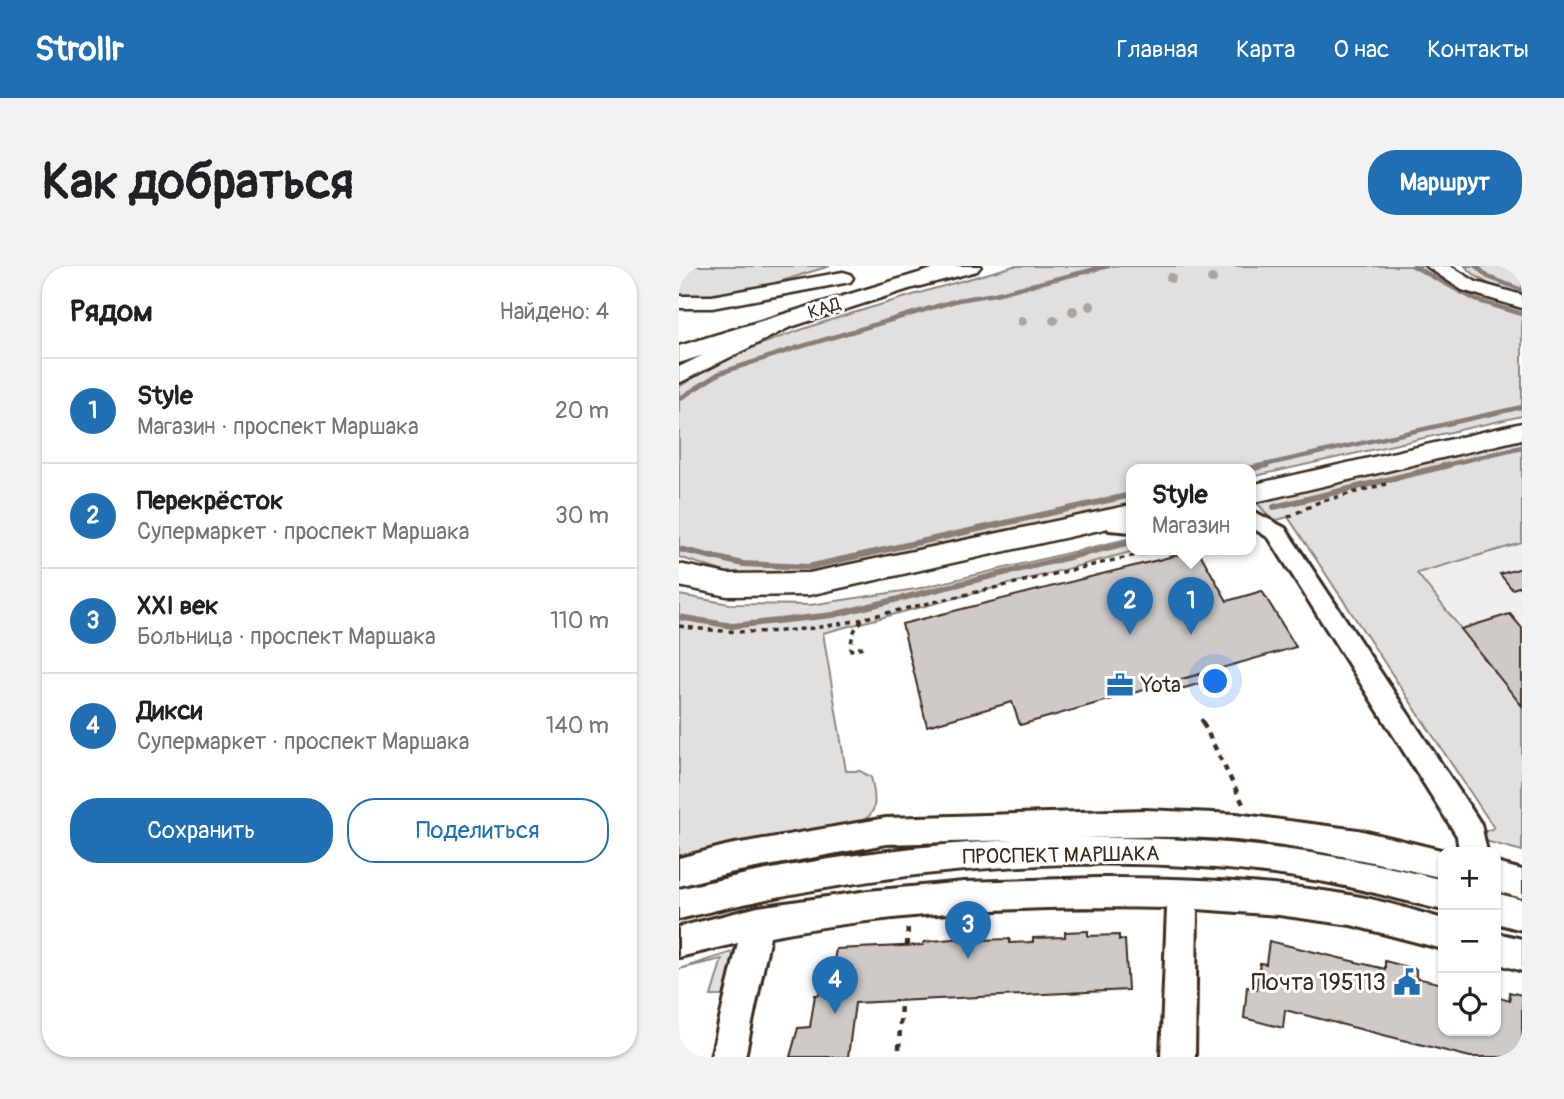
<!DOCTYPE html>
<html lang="ru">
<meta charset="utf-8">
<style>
:root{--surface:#fff;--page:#f2f2f2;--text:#202124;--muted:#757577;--line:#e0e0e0;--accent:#1f6fb2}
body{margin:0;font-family:Pangolin,sans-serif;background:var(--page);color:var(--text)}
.controls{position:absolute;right:21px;bottom:21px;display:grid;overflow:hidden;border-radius:14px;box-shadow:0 2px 5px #0004}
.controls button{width:63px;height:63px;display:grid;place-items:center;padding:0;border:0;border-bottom:2px solid var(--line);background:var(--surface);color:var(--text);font:35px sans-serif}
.you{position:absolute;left:537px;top:416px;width:24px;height:24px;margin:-18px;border:5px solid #fff;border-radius:50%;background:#1a73e8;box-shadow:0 0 0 10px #1a73e833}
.badge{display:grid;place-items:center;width:46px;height:46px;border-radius:50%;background:var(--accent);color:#fff;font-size:23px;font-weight:700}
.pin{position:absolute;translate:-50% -58px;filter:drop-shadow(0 2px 4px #0008)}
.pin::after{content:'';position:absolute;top:37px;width:24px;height:21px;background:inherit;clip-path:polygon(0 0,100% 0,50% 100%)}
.popup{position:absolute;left:447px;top:198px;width:130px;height:91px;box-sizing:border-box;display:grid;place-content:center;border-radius:14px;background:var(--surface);filter:drop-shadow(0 2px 5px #0005);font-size:23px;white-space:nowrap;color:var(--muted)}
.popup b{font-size:26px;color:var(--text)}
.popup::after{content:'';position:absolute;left:50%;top:100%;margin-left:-14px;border:14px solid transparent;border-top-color:var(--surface)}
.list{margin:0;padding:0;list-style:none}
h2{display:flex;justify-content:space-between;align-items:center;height:91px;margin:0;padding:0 28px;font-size:30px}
h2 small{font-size:23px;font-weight:400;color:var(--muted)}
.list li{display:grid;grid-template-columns:46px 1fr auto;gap:21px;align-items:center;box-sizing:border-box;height:105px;padding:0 28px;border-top:2px solid var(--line)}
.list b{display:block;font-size:26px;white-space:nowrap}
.list p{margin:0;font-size:23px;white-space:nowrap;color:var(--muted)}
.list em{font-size:23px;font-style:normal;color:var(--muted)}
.actions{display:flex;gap:14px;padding:21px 28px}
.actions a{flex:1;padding:16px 0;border:2px solid var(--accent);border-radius:28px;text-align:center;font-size:24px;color:var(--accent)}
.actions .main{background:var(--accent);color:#fff}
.icon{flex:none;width:38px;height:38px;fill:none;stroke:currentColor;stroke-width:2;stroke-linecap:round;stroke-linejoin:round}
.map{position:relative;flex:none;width:843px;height:791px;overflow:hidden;border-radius:28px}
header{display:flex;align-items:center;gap:42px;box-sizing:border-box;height:98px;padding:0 35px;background:var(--accent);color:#fff}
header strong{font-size:33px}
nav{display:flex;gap:38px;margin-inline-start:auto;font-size:24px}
.intro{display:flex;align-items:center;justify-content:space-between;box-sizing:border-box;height:168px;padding:0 42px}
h1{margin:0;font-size:49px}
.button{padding:18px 32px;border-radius:28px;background:var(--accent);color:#fff;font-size:24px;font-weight:700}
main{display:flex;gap:42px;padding:0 42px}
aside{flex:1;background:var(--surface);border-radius:28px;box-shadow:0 2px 5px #0004}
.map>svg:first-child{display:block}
.built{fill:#f1efee}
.green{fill:#e2e0de;stroke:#8e857e;stroke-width:2}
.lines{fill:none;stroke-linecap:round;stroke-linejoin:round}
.stream-far1{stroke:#887e77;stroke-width:4.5}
.stream{stroke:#887e77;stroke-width:6}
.building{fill:#cfcac7;stroke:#3b2a1e;stroke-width:2}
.minor-casing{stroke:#3b2a1e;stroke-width:6}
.major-casing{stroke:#3b2a1e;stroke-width:5}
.highway-casing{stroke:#3b2a1e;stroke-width:5}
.path-far1{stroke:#3b2a1e;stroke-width:3.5;stroke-dasharray:5 5;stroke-linecap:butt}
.path{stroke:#3b2a1e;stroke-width:4.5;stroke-dasharray:6 6;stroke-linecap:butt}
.minor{fill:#fff;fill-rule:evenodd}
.major{fill:#fff;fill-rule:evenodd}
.highway{fill:#fff;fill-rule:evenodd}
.tree{fill:#aaa39e}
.labels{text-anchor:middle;stroke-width:6;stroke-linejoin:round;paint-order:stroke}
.far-street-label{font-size:18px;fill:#3b2a1e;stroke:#fff}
.poi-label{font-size:21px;fill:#3b2a1e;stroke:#fff;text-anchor:start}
.street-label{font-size:21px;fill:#3b2a1e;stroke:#fff}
.near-poi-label{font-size:24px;fill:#3b2a1e;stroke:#fff;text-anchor:end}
</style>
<header>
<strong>Strollr</strong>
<nav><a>Главная</a><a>Карта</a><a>О нас</a><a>Контакты</a></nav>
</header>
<div class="intro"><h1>Как добраться</h1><a class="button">Маршрут</a></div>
<main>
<aside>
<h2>Рядом<small>Найдено: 4</small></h2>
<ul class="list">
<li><span class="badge">1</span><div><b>Style</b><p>Магазин · проспект Маршака</p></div><em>20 m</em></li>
<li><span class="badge">2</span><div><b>Перекрёсток</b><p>Супермаркет · проспект Маршака</p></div><em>30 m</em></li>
<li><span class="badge">3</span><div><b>XXI век</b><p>Больница · проспект Маршака</p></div><em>110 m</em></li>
<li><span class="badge">4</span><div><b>Дикси</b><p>Супермаркет · проспект Маршака</p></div><em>140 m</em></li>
</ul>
<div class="actions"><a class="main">Сохранить</a><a>Поделиться</a></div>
</aside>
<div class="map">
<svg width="843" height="791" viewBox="0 0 843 791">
<rect width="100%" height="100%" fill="#fff"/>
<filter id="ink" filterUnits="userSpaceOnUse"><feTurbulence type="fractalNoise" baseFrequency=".0143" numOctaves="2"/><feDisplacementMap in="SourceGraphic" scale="14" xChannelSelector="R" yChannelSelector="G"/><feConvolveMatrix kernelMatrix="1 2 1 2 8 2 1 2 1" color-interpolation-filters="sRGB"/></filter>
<g filter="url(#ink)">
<path class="built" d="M843 277V440L738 307Z"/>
<g class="green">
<path d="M0 0H151C111 11 39 41 0 28Z"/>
<path d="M335 0H744L780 22 843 43V150L572 211V203H452V238L131 308 55 309 0 291V121C49 88 104 69 161 51 219 33 277 16 335 0Z"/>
<path d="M786 0H843V30C821 24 802 17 786 0Z"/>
<path d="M843 174V277L738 307 843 440V585L799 573 802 567 815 562 609 251 594 255 579 238 585 231Z"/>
<path d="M452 272V283H463L144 367 167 505H181L192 511C198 536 200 552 172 559L0 593V329L51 338 131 339 237 323Z"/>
<path d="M56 685 44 730H32L43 693 0 703Z"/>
</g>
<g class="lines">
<g class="stream-far1">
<path d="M734 0 797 34 843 48"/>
<path d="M797 0 809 11 843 24"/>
<path d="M0 133 41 107 114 83 279 34 316 28 429 0"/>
<path d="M581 200 843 141"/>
<path d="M763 200 843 181"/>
</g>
<g class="stream">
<path d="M569 203 588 199"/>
<path d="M595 241 770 199"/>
<path d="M0 283 64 298 129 301 452 229"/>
<path d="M0 351 53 360 154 349 452 276"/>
</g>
</g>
<g class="building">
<path d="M519 284 548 335 583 325 617 381 341 459 333 436 248 460 223 358Z"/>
<path d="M843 302V320L833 323 821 308Z"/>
<path d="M831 348 843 362V440L782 363Z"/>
<path d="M522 408 526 416 488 427 484 418Z"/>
<path d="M409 665V670L440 669V674H446L449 724 176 737 169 791H111L119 762 131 761 136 729H140L145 702 154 701 157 683 244 679 245 676 301 670V674L331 673V677L354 676V672L386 671V666Z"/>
<path d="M590 675 706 703V695L737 703V712L764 718V765H817V731L831 735 830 726 843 729V791H791L606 744 604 762 565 752 568 721 577 723 581 697 587 698Z"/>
</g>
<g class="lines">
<defs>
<g id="minor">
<path d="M572 244 606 262 802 558 808 586H780L778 570 590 272 572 261Z"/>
<path d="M438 251 452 252V266L430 264 427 259 430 254Z"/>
<path d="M466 544 557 548 679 564 770 586H764V612C696 596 627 581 557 574 503 569 449 571 395 572 526 570 637 582 764 614V644C721 634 679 621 635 614 431 580 200 602 0 653V623C111 596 222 580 336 574L207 578 50 607 0 620V592L50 579 207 552Z"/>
<path d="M817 597 843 604V632L817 625Z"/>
<path d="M418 612C503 612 587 615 670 629 702 634 733 644 764 653V683L672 659 600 649 518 643 516 791H482L488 642C355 639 222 645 91 670L66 791H32L59 677 0 691V661L79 641 189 625 285 616Z"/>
<path d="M817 627 843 634V664L817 657Z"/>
<path d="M817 667 843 673V705L817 697Z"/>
</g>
<g id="major">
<path d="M747 0H771L797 16 843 29V42L783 24Z"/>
<path d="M164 6 171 8 174 12 171 16 33 42H0V30H33Z"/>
<path d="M101 51 109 52 112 57 109 62 0 117V101Z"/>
<path d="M843 157V173L572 237V219Z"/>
<path d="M452 239V257L130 329 48 330 0 320V298L48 308 130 307Z"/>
</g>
<path id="highway" d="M263 0H302L298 5 230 23 0 97V80Z"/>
</defs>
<use href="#minor" class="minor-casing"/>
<use href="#major" class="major-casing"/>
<use href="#highway" class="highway-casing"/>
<g class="path-far1">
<path d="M609 251 640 236 707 218"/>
<path d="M543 283 545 286"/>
<path d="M0 360C62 370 123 367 184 353"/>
<path d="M184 381 172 384C172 370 175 361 186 352L483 283"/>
<path d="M522 453 525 458"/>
</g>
<g class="path">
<path d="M524 457 564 538"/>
<path d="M228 680 229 659"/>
<path d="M220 783 222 735"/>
</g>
<use href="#minor" class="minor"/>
<use href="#major" class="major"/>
<use href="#highway" class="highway"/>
</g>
<g class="tree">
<circle cx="492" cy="12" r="5"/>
<circle cx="533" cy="13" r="5"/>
<circle cx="411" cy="40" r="5"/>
<circle cx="394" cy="45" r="5"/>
<circle cx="375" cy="54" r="5"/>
<circle cx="343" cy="55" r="5"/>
</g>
</g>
<defs>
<symbol id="office-bare" viewBox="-9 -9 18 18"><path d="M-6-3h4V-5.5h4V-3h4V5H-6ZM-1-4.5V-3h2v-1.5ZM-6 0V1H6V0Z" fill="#1f6fb2" stroke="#fff" stroke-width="2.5" paint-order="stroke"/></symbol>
<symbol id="civic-bare" viewBox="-9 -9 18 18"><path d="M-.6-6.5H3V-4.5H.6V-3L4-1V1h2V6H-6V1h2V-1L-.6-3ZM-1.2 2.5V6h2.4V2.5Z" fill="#1f6fb2" stroke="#fff" stroke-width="2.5" paint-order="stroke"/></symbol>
</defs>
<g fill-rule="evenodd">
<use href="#office-bare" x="422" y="400" width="38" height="38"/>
<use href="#civic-bare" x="709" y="697" width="38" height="38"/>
</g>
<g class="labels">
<g class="far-street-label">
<text transform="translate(145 42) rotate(-18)" y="6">КАД</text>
</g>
<g class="poi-label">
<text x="462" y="426">Yota</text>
</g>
<g class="street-label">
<text transform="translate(382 589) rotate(-1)" y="7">ПРОСПЕКТ МАРШАКА</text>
</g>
<g class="near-poi-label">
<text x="707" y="724">Почта 195113</text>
</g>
</g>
</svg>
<div class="controls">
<button>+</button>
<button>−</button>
<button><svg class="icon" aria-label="locate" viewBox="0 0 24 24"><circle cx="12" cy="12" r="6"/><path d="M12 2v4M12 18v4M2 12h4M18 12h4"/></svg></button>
</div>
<div class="you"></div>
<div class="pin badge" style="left:512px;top:369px">1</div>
<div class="popup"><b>Style</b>Магазин</div>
<div class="pin badge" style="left:451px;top:369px">2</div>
<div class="pin badge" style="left:289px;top:693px">3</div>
<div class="pin badge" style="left:156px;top:748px">4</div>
</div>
</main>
